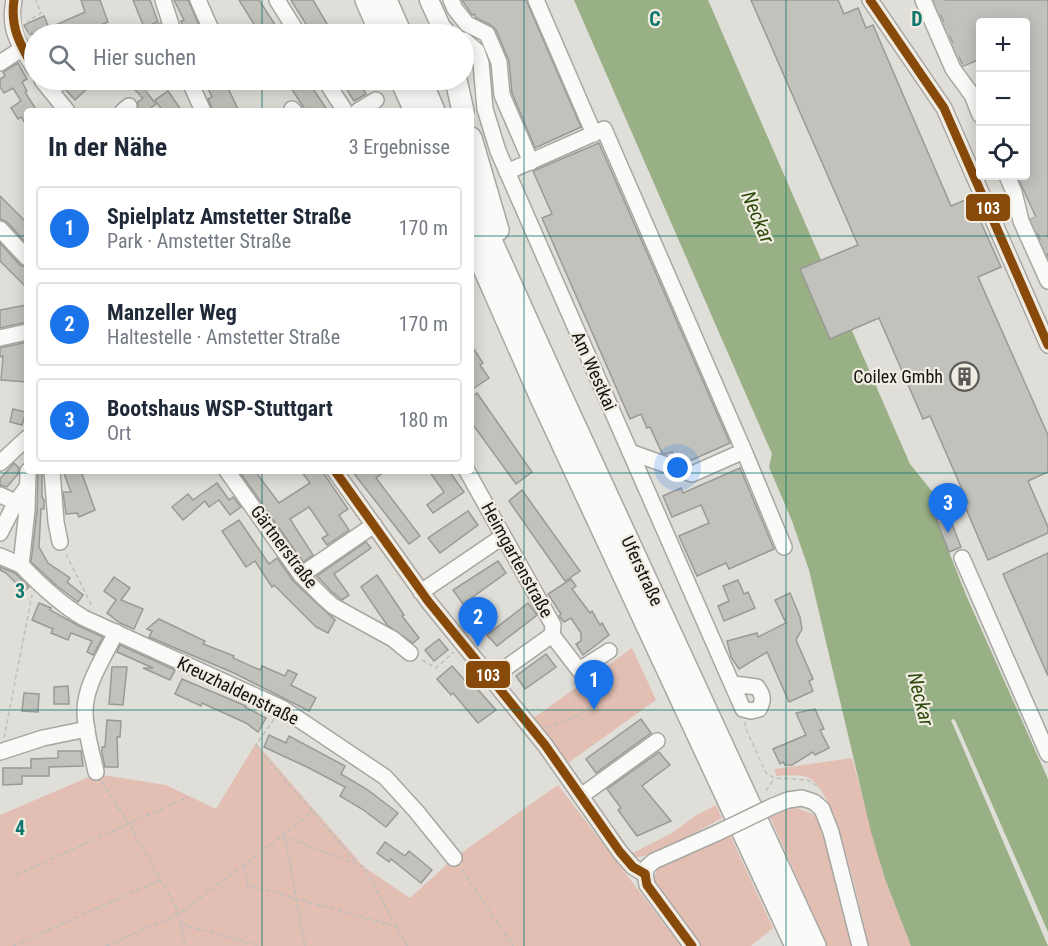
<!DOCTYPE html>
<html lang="de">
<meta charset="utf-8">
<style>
:root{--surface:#fff;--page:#f2f2f3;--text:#1f2937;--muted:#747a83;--line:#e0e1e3;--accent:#1a73e8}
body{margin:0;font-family:"Roboto Condensed",sans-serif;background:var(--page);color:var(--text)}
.controls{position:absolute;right:18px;top:18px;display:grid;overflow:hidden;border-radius:6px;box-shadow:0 3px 15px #0003}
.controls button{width:54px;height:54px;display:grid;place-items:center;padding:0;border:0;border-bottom:2px solid var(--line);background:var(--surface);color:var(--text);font:30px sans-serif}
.you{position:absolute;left:678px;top:468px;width:21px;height:21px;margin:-15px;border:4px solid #fff;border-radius:50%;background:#1a73e8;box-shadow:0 0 0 9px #1a73e833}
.badge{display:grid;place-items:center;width:39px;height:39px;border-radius:50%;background:var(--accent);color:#fff;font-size:20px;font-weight:700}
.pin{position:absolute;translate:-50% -50px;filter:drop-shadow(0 2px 3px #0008)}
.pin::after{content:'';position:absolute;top:32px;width:21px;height:18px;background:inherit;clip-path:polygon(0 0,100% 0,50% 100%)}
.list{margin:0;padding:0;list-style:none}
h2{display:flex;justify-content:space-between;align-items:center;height:78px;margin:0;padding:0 24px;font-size:26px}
h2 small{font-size:20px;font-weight:400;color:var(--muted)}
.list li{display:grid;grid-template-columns:39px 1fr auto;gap:18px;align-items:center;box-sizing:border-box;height:84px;margin:0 12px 12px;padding:0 12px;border:2px solid var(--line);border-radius:6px}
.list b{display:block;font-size:22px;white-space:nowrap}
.list p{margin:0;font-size:20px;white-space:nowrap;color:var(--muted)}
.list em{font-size:20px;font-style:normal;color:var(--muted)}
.icon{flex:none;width:33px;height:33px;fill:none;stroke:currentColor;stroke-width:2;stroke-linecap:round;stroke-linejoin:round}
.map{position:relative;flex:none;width:1048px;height:946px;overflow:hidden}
.search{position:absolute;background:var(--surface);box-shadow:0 3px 15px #0003;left:24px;top:24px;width:450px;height:66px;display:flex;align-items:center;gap:15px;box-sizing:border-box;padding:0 21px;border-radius:33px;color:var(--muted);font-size:22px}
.panel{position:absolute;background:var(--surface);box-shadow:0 3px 15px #0003;left:24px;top:108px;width:450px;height:366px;border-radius:6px}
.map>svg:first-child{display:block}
.green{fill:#e2bfb2}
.water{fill:#99af85}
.building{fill:#c2c2bd;stroke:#9a9995;stroke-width:1.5}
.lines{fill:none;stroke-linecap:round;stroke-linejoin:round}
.minor-tunnel{stroke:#c2c0ba;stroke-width:15;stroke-dasharray:15 8;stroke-linecap:butt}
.minor-casing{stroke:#a8a6a2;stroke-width:18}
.major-casing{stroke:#a8a6a2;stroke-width:21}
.highway-casing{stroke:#a8a6a2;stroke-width:24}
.path{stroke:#bfbfbd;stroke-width:1.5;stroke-dasharray:4.5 3;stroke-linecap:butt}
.minor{stroke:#fafaf9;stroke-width:15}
.major{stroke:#fafaf9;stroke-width:18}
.highway{stroke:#fafaf9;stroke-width:21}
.minor-bridge-casing{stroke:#a8a6a2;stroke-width:18;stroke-linecap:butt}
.minor-bridge{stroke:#fafaf9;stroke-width:15}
.bus-1-casing{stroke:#f1ece2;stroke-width:14}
.bus-1{stroke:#874a0a;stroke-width:9}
.grid{fill:none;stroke:#0f766e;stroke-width:1.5;stroke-opacity:0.55}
.labels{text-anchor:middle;stroke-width:4.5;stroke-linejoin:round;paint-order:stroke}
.street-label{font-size:18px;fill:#151310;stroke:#f1ece2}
.poi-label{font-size:18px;fill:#151310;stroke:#f1ece2;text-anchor:end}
.water-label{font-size:20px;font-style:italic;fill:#2c4a0b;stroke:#f1ece2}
.grid-label{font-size:20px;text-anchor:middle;font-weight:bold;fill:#0f766e;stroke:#f1ece2;stroke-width:4.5;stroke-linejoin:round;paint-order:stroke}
.line-badge{stroke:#f1ece2;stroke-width:2}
.badge-label{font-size:16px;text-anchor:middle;font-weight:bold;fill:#fff}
</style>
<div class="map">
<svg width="1048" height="946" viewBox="0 0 1048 946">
<rect width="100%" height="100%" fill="#e0ded8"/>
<g class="green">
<path d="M632 648 656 700 565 765 532 719Z"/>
<path d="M256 743 364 867 410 898 454 858 558 785 681 946H0V815L96 774 166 785 216 809Z"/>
<path d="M852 758 885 879 911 946H869C860 911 838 798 812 780 803 773 786 776 776 776L775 769Z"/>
<path d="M716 805 722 818C700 829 654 860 631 857L629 855 672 833 695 816Z"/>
<path d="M794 807 818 816 854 946H827L770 817Z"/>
<path d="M730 835 773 928 751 946H700L657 888 654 878 658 867 704 844 706 847Z"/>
</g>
<path class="water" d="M574 0H708L910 464 943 505 961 547 949 552 966 595 1048 779V932L956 722 954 719 951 720 1048 946H911L885 879 871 832 809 570 792 521 769 467 772 454Z"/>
<g class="building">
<path d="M81 0H100L108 22 90 29 92 34H29L24 25 44 16 49 28 85 12Z"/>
<path d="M133 0H150L158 22 144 27Z"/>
<path d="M174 0H188L203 34H187L181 21 184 20Z"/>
<path d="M239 0H259L281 34H260Z"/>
<path d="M291 0H313L333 34H312Z"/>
<path d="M462 0H526L581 127 535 148 512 93 509 61 496 30 491 25 476 18 474 14 472 15Z"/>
<path d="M751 0H838L844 14 858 8 866 28 873 25 951 206 970 198 1001 267 978 277 1048 435V472L1028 481 1048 527V533L988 560 964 504 968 503 930 416 923 419 879 318 830 339 800 269 858 245Z"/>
<path d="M934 0H1048V257L1031 219 1036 217 1017 176H1026V22H981V59L963 66Z"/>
<path d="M18 63 27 79 22 82 27 91 25 92 37 111H27V126L21 117 18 119 11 108 21 101 13 88 4 93 0 87V79L5 76 3 72Z"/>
<path d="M74 80H86L91 85 75 100 66 90 73 85Z"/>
<path d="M125 80H148L141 85 156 104 146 111H137L138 102 143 98Z"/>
<path d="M204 80H224L239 111H213L208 99 212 97Z"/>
<path d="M288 80H307L328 111H306L289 85 291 84Z"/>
<path d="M353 80H358L366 94 354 101 344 85Z"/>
<path d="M168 91 182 111H163L155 100Z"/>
<path d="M599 143 730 443 687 462 675 458 672 452 666 454 662 453 650 427 647 428 641 414 630 419 542 218 552 214 533 171Z"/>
<path d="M0 196 27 223V244L7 222 0 219Z"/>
<path d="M0 243 20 265 27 267V288L0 261Z"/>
<path d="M27 305V322L0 328V310Z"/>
<path d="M27 342V382L1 380 3 356 0 357V348Z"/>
<path d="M471 345 483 363 480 365 489 378 474 388 471 384Z"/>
<path d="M477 393 532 472 516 484 471 422V397Z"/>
<path d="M13 409 26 412 22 425 10 422Z"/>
<path d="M14 463 19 468 18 474 7 487 0 485V479Z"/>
<path d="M740 468 774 549 729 569 726 563 697 576 679 536 709 523 701 505 672 517 663 496 681 488 683 493Z"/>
<path d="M38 471H42V497L44 500V509H41L39 547 48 563 70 578 67 582 83 595 78 602 57 586 31 562 37 511Z"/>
<path d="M63 471H81L95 510 79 517 77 513 66 514 63 492H71Z"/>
<path d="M239 471H255L279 503 310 483 301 471H322L348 509 339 515 349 530 327 545 322 538 328 535 309 507 290 519 313 555 303 562Z"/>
<path d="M352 471H385L376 478 420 536 409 544Z"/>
<path d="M429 471H449L464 492 433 513 427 505 444 492Z"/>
<path d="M217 483 229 500 233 497 241 507 230 515 219 500 209 507 205 501 183 520 172 507 188 494 193 500Z"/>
<path d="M522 490 580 571 565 581 509 501Z"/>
<path d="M468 511 478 525 440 553 428 538Z"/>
<path d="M948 514 961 547 949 552 936 519Z"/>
<path d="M239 520 269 564 277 558 294 582 335 620 328 633 316 627 274 585 272 587 255 561 246 567 222 531Z"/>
<path d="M366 542 371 548 334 574 349 595 342 600 331 591 317 576Z"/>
<path d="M1048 553V676L1003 574Z"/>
<path d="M498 561 506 573 463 604 453 590Z"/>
<path d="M0 567 15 573 29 587 24 591 6 573 0 570Z"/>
<path d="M377 575 404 615 402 616 419 638 413 643 387 625 361 587Z"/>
<path d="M114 577 130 588 121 600 143 609 134 629 120 623 107 613 116 600 104 591Z"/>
<path d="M571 579 576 586 572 589 590 613 592 611 600 625 602 623 609 635 583 655 576 644 581 641V633L571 618 564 622 559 616 561 614 548 594Z"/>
<path d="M738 580 744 594 748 592 755 608 724 621 718 606 729 601 723 586Z"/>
<path d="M790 593 800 617 802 629 796 640 813 679 809 681 813 691 789 702 767 652 739 669 731 657 727 641 757 633 758 637 786 623 775 600Z"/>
<path d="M39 603 51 608 50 610 79 626 103 637 93 655 87 652 92 641 71 633 68 640 51 633 53 629 32 620Z"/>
<path d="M528 603 537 615 497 646 487 635Z"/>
<path d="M159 619 205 641 203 644 234 656 233 658 260 670 262 666 285 676 288 670 297 674 291 685 316 698 309 711 234 673 149 637 152 631 147 629Z"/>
<path d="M439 639 448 650 434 661 425 650Z"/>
<path d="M120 645 175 670 170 680 143 668H153L117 652Z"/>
<path d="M546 654 556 667 525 689 516 676Z"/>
<path d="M452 666 469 685 472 683 496 710 478 723 453 693 451 695 437 679Z"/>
<path d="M112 667H127L123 705 109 704Z"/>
<path d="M182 679 246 706 245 707 266 718 258 732 246 723 202 703 201 706 175 694Z"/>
<path d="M68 686 69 704H54V687Z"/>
<path d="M24 693 39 694 38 712 22 711Z"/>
<path d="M815 709 824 729 820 730 829 748 815 755 813 752 792 765H785L783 762 780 764 773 749 806 735 796 713Z"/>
<path d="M641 719 651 733 596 773 586 759Z"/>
<path d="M107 720 121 721 120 737H117L118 767H105L102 753V747H105Z"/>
<path d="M269 735 286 743 289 736 345 766 341 774 368 790 398 813 386 827 362 809 340 796 345 787 309 768 264 747Z"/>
<path d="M58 751H81L83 766 49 767V776H22V784L3 785V768H31V759L58 758Z"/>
<path d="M659 752 670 765 642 786 671 821 637 836 618 810 621 808 607 789Z"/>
<path d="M385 842 405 856 409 851 432 870 421 883 391 859 389 862 377 853Z"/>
</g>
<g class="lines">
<g class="minor-tunnel">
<path d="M936 0 965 65"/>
<path d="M1031 219 1048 258"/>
</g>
<defs>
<g id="minor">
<path d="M14 0C8 30 19 44 34 68"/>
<path d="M163 0 174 34"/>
<path d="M198 0 213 34"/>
<path d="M277 0 298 34"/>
<path d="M451 0 455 9 467 24 487 34 499 62 502 95 531 162"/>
<path d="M536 0 594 134"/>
<path d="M870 0 944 108 1048 345"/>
<path d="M923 0 953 69 972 95 980 115"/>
<path d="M155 34 172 28"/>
<path d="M464 40 477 51 481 63 485 109 498 151 735 691 743 709 751 711 759 709C764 700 763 695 757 687L733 684"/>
<path d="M0 63 23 48"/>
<path d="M42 80 67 111"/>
<path d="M189 80 203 111"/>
<path d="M325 80 345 111"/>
<path d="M50 90 64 80"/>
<path d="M292 109 294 111"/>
<path d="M123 111 129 106"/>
<path d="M358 111 376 100"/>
<path d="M507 172 604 129 744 451 784 547"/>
<path d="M1007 176 1014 192 1021 221 1048 281"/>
<path d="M0 229 27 258"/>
<path d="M0 338 27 332"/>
<path d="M630 452 692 474 744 451"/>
<path d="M0 463 27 438"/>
<path d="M28 471 27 510 21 565C40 585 60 604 84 618L282 708 385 777 416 811 454 858"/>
<path d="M52 471 56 522 60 542"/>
<path d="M227 471 301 575 324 598 333 606 393 639 410 653"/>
<path d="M335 471 428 601 545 745 620 852 633 867 645 874"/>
<path d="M467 471 553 625 552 635 507 667"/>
<path d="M0 495 16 502"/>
<path d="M0 533 16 502 27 487"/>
<path d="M0 556 21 565"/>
<path d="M962 558 1048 754"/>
<path d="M301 575 374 525"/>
<path d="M421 592 502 537"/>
<path d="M552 635 579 670 609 651"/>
<path d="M0 752 43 738 87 729"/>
<path d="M96 772C92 752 85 732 85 711 85 684 105 656 116 632"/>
<path d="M581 796 657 741"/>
<path d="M773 806 788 800 802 798 814 802 822 809 831 832 860 946"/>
<path d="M645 874 647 885 692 946"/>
<path d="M645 874 647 867 654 861 717 833"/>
</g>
<path id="major" d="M429 0 443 31"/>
<g id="highway">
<path d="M366 0 381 34"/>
<path d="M386 0 401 34"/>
<path d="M443 31 444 34"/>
<path d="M401 80 415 111"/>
<path d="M421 80 434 111"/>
<path d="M456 80 463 111"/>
<path d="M471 138 498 230"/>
<path d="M471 196 559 391 815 946"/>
<path d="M471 239 541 398 796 946"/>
</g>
</defs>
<use href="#minor" class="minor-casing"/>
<use href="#major" class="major-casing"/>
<use href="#highway" class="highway-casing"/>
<g class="path">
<path d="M27 24 28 21 41 13 36 0"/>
<path d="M28 32 32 39"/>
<path d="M134 34H136"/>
<path d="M102 80 106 83H111"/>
<path d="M139 97 159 80"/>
<path d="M66 554 93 608"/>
<path d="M422 660 436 668 454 652"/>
<path d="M274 719 256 745C288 786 324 823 357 863"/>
<path d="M745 722 746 729 766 773 774 778 808 780 817 786V788"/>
<path d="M547 728 578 716 596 701"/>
<path d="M4 738 32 595"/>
<path d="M102 782 129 824 173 901 179 914 185 946"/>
<path d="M766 791 774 779"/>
<path d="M282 836 313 811"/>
<path d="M285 838 305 946"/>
<path d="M244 866 248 885 398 927"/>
<path d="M462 870 513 946"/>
<path d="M16 875 188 797"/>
<path d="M181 924 261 946"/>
<path d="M13 946 160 880"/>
<path d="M106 946 179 914 282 836 364 867 407 946"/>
</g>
<use href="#minor" class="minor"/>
<use href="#major" class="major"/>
<use href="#highway" class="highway"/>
<defs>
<path id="minor-bridge" d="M717 833 773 806"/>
</defs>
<use href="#minor-bridge" class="minor-bridge-casing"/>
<use href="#minor-bridge" class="minor-bridge"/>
<defs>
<g id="bus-1">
<path d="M14 0C10 27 20 45 34 68"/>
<path d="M870 0 944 108 1048 345"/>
<path d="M335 471 428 601 545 745 620 852 633 867 645 874"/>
<path d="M645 874 647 885 692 946"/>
</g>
</defs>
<use href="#bus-1" class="bus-1-casing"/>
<use href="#bus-1" class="bus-1"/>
</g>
<path class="grid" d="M262 0V34M524 0V946M786 0V946M262 80V111M0 236H27M471 236H1048M262 471V946M0 473H1048M0 710H1048"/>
<defs>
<symbol id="building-ring" viewBox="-11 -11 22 22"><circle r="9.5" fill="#f1ece2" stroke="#5c5a56" stroke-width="1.5"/><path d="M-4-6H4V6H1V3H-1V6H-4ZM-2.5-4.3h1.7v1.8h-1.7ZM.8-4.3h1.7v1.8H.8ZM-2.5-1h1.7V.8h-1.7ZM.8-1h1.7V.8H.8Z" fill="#5c5a56"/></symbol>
</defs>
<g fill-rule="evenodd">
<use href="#building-ring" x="948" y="360" width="33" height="33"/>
</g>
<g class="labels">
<g class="street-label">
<text transform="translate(594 371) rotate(66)" y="6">Am Westkai</text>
<text transform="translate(284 547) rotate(53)" y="6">Gärtnerstraße</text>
<text transform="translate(517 560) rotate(61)" y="6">Heimgartenstraße</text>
<text transform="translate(642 571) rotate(65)" y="6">Uferstraße</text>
<text transform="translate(238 691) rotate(26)" y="6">Kreuzhaldenstraße</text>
</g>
<g class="poi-label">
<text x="943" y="383">Coilex Gmbh</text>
</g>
<g class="water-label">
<text transform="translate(758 217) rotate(67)" y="7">Neckar</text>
<text transform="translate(921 699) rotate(76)" y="7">Neckar</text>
</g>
</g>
<g class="grid-label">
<text x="655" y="26">C</text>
<text x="917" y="26">D</text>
<text x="20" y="598">3</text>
<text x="20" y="835">4</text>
</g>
<g class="line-badge">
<rect x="965" y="193" width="46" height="29" rx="6" fill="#874a0a"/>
<rect x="465" y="660" width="46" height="29" rx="6" fill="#874a0a"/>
</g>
<g class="badge-label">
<text x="988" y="214">103</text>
<text x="488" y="681">103</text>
</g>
</svg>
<div class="controls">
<button>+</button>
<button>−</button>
<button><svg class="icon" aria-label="locate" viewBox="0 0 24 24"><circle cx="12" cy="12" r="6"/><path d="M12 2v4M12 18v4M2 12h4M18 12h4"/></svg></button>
</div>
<div class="you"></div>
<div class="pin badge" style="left:594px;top:710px">1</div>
<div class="pin badge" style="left:478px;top:647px">2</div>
<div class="pin badge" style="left:948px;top:533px">3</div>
<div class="search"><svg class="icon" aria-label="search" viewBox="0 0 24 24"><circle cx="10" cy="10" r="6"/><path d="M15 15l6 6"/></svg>Hier suchen</div>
<section class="panel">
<h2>In der Nähe<small>3 Ergebnisse</small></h2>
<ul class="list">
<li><span class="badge">1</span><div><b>Spielplatz Amstetter Straße</b><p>Park · Amstetter Straße</p></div><em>170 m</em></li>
<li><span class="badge">2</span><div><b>Manzeller Weg</b><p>Haltestelle · Amstetter Straße</p></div><em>170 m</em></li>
<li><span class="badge">3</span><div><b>Bootshaus WSP-Stuttgart</b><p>Ort</p></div><em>180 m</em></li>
</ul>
</section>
</div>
